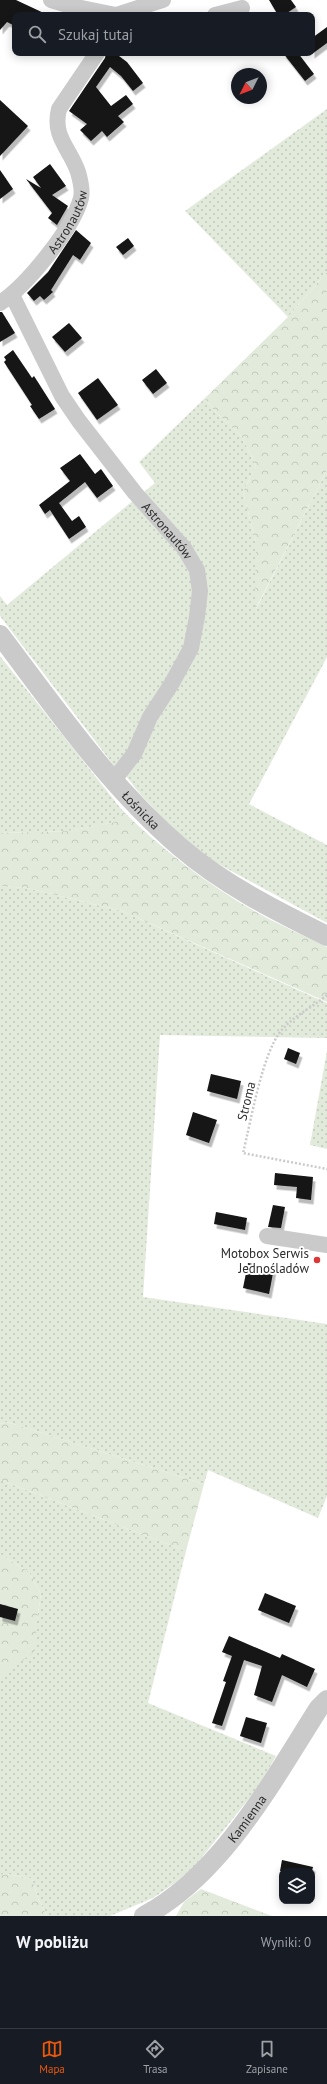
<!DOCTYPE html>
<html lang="pl">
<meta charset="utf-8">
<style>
:root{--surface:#171b24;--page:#20242c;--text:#f1f3f6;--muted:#9ea1a6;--line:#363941;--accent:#ea580c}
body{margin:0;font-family:"PT Sans",sans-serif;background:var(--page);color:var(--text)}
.controls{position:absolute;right:12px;bottom:12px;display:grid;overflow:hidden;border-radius:8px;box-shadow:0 2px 10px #0003}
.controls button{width:36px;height:36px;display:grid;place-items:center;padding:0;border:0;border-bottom:1px solid var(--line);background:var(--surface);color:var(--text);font:20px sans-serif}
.compass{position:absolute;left:231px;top:68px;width:36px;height:36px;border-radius:50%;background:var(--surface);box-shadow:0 2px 10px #0003;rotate:228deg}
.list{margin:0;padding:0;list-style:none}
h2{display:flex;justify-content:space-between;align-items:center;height:52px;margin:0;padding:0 16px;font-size:17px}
h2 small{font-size:13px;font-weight:400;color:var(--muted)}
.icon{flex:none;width:22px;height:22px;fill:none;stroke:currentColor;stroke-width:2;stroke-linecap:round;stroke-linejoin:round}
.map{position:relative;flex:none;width:327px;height:1916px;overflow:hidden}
.search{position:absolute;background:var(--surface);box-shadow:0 2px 10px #0003;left:12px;right:12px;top:12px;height:44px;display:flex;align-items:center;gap:10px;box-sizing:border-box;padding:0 14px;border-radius:8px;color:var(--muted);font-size:15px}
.sheet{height:112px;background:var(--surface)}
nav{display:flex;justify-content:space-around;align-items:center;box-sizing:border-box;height:56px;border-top:1px solid var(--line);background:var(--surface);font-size:11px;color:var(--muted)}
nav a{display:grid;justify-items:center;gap:2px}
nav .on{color:var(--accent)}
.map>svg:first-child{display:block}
.grass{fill:url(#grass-dots)}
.forest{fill:url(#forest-crowns)}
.building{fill:#141414;filter:url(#shadow)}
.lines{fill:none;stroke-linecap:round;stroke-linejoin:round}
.path{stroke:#cacaca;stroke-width:2.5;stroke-dasharray:2 2;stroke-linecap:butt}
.minor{stroke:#cacaca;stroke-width:16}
.tertiary{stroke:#cacaca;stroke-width:20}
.poi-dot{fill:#dc3737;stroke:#fff;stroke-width:1.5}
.labels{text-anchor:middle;stroke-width:4;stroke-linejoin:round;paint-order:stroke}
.street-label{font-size:13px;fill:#2d2d2d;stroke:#fff}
.poi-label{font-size:13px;fill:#2d2d2d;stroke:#fff;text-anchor:end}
</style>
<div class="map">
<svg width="327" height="1916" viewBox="0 0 327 1916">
<defs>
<pattern id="grass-dots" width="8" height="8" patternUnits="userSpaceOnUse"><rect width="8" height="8" fill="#e2eadb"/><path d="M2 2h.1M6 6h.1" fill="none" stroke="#c2c9bc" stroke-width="1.8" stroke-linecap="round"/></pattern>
<pattern id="forest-crowns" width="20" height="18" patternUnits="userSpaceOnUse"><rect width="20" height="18" fill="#e2eadb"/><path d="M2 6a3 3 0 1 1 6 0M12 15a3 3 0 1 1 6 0" fill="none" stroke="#c2c9bc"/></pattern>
<filter id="shadow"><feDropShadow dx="2.5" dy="4.5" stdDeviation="0" flood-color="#0004"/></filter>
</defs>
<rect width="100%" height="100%" fill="#fff"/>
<g class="grass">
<path d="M327 109V272L288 317 185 211Z"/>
<path d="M205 398 214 410 242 437 256 465 243 492 256 542V609L327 470V657L249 804 327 845V923L213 861 181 837 140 794 126 776 145 744 192 654 204 588 144 492 155 483 139 462Z"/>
<path d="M135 499 176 548 192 577 195 597 184 651 136 744 115 767 0 616V596L7 605Z"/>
<path d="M0 656 122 810 116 822 69 831 0 833Z"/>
<path d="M0 886 27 888 122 911 327 1003V1038L160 1035 143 1297 327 1324V1496L318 1518 208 1470 204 1484 7 1422 0 1424Z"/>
<path d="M327 1051V1149L310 1145Z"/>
<path d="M0 1480 186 1551 148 1703 276 1756 259 1786 195 1866 176 1882 153 1898 110 1916H47L38 1898 32 1879 7 1874 0 1875V1677L37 1619 41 1594 29 1572 0 1554Z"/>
</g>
<g class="forest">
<path d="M327 272V470L255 610 256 542 243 492 256 465 242 437 214 410 205 398 288 317Z"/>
<path d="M122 810C161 849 207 884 256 912 279 925 303 935 327 947V1002L122 911 27 888 0 886V833L69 831 115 822Z"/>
<path d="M7 1422 204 1484 186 1551 0 1480V1424Z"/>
<path d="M0 1554 29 1572 41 1594 37 1619 35 1651 0 1677Z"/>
<path d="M7 1874 32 1879 38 1898 47 1916H0V1875Z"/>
<path d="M201 1889 272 1916H176L184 1902Z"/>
</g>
<g class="building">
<path d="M0 0H16L48 15H15V26L7 22 0 30Z"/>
<path d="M269 0H291L296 7 284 15H278Z"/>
<path d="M327 27V43L312 54V38Z"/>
<path d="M106 53H115L127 62 143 83 133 91 121 76 110 67 96 87 111 106 126 95 133 104 118 116 124 122 107 137 102 131 91 141 80 130 87 124 69 111 105 58Z"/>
<path d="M283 53H298L314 74 305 81Z"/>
<path d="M0 100 28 126 0 156Z"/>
<path d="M50 164 66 186 52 195 68 206 57 225 48 218 52 213 26 179 41 188 33 177Z"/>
<path d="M0 170 13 189 0 199Z"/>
<path d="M76 230 91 243 80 260 73 255 51 290 53 292 44 300 40 296 34 301 27 293 48 272Z"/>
<path d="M128 238 134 246 123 255 116 247Z"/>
<path d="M0 312H2L15 333 0 342Z"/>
<path d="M69 323 82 338 65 352 52 337Z"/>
<path d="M13 350 32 378 34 376 55 409 39 419 30 406 32 405 4 362 6 360 4 357Z"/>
<path d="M156 369 167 383 153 394 142 380Z"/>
<path d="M98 378 118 405 97 420 78 393Z"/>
<path d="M80 454 95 474 101 469 113 486 97 498 85 482 59 503 72 521 79 516 86 527 69 539 50 510 45 514 39 505 70 481 60 468Z"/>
<path d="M288 1048 300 1053 296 1064 284 1059Z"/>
<path d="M211 1074 241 1081 237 1099 207 1091Z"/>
<path d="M193 1112 217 1120 209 1143 186 1135Z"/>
<path d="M275 1173 313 1177 311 1200 296 1198 297 1187 274 1185Z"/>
<path d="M273 1205 285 1207 281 1228 268 1227Z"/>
<path d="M216 1212 247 1218 245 1230 214 1224Z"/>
<path d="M248 1263 274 1268 269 1294 243 1288Z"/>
<path d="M265 1593 296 1606 289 1623 258 1610Z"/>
<path d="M0 1604 18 1609 15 1621 0 1617Z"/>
<path d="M229 1636 280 1658 282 1654 315 1669 307 1687 282 1675 272 1702 254 1695 262 1666 244 1660 222 1726 212 1723 226 1682 223 1681 232 1656 222 1652Z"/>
<path d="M246 1717 267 1723 261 1743 240 1736Z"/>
<path d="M282 1860 313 1867 312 1871H280Z"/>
</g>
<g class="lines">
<path class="path" d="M327 995C312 1008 294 1015 281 1031 262 1054 251 1121 243 1153L327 1169"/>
<g class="minor">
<path d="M51 0 71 6 116 15 163 0"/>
<path d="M215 15 242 8"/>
<path id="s1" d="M12 295 62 396 79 421 135 493 184 548 197 570 200 591 197 617 191 648 172 683 150 717 134 754 113 781"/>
<path id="s2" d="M0 303C26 286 73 229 81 198 83 190 80 179 78 172 70 148 52 137 59 109L97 53"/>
<path d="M267 1236 327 1245"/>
</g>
<g class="tertiary">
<path id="s3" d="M0 635C56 709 109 786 180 847 223 884 276 911 327 936"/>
<path id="s4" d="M144 1916C222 1875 273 1780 319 1708L327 1700"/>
</g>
</g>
<circle class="poi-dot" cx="317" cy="1260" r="4"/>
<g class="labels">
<g class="street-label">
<text dy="5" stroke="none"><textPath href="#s2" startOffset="107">Astronautów</textPath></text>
<text dy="5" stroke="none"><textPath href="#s1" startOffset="284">Astronautów</textPath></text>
<text dy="5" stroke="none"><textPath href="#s3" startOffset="225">Łośnicka</textPath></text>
<text transform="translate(246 1101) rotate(-76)" y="5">Stroma</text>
<text dy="5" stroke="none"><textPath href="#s4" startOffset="143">Kamienna</textPath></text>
</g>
<g class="poi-label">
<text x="309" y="1258">Motobox Serwis<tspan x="309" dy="15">Jednośladów</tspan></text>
</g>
</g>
</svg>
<div class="controls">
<button><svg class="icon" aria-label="layers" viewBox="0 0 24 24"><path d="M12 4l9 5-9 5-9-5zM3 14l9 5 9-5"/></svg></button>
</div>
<svg class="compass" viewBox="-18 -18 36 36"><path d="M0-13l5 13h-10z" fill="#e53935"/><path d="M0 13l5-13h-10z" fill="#9ea1a6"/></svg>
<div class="search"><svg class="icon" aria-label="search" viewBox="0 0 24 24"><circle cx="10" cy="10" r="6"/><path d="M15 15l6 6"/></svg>Szukaj tutaj</div>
</div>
<section class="sheet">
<h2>W pobliżu<small>Wyniki: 0</small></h2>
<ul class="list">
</ul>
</section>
<nav>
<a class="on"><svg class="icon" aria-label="map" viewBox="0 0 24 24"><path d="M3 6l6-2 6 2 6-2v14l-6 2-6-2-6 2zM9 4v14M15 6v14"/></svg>Mapa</a>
<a><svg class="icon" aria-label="directions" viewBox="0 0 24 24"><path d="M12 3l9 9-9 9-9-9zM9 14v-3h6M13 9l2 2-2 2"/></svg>Trasa</a>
<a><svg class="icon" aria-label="saved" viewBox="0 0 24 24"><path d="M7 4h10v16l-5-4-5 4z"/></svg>Zapisane</a>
</nav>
